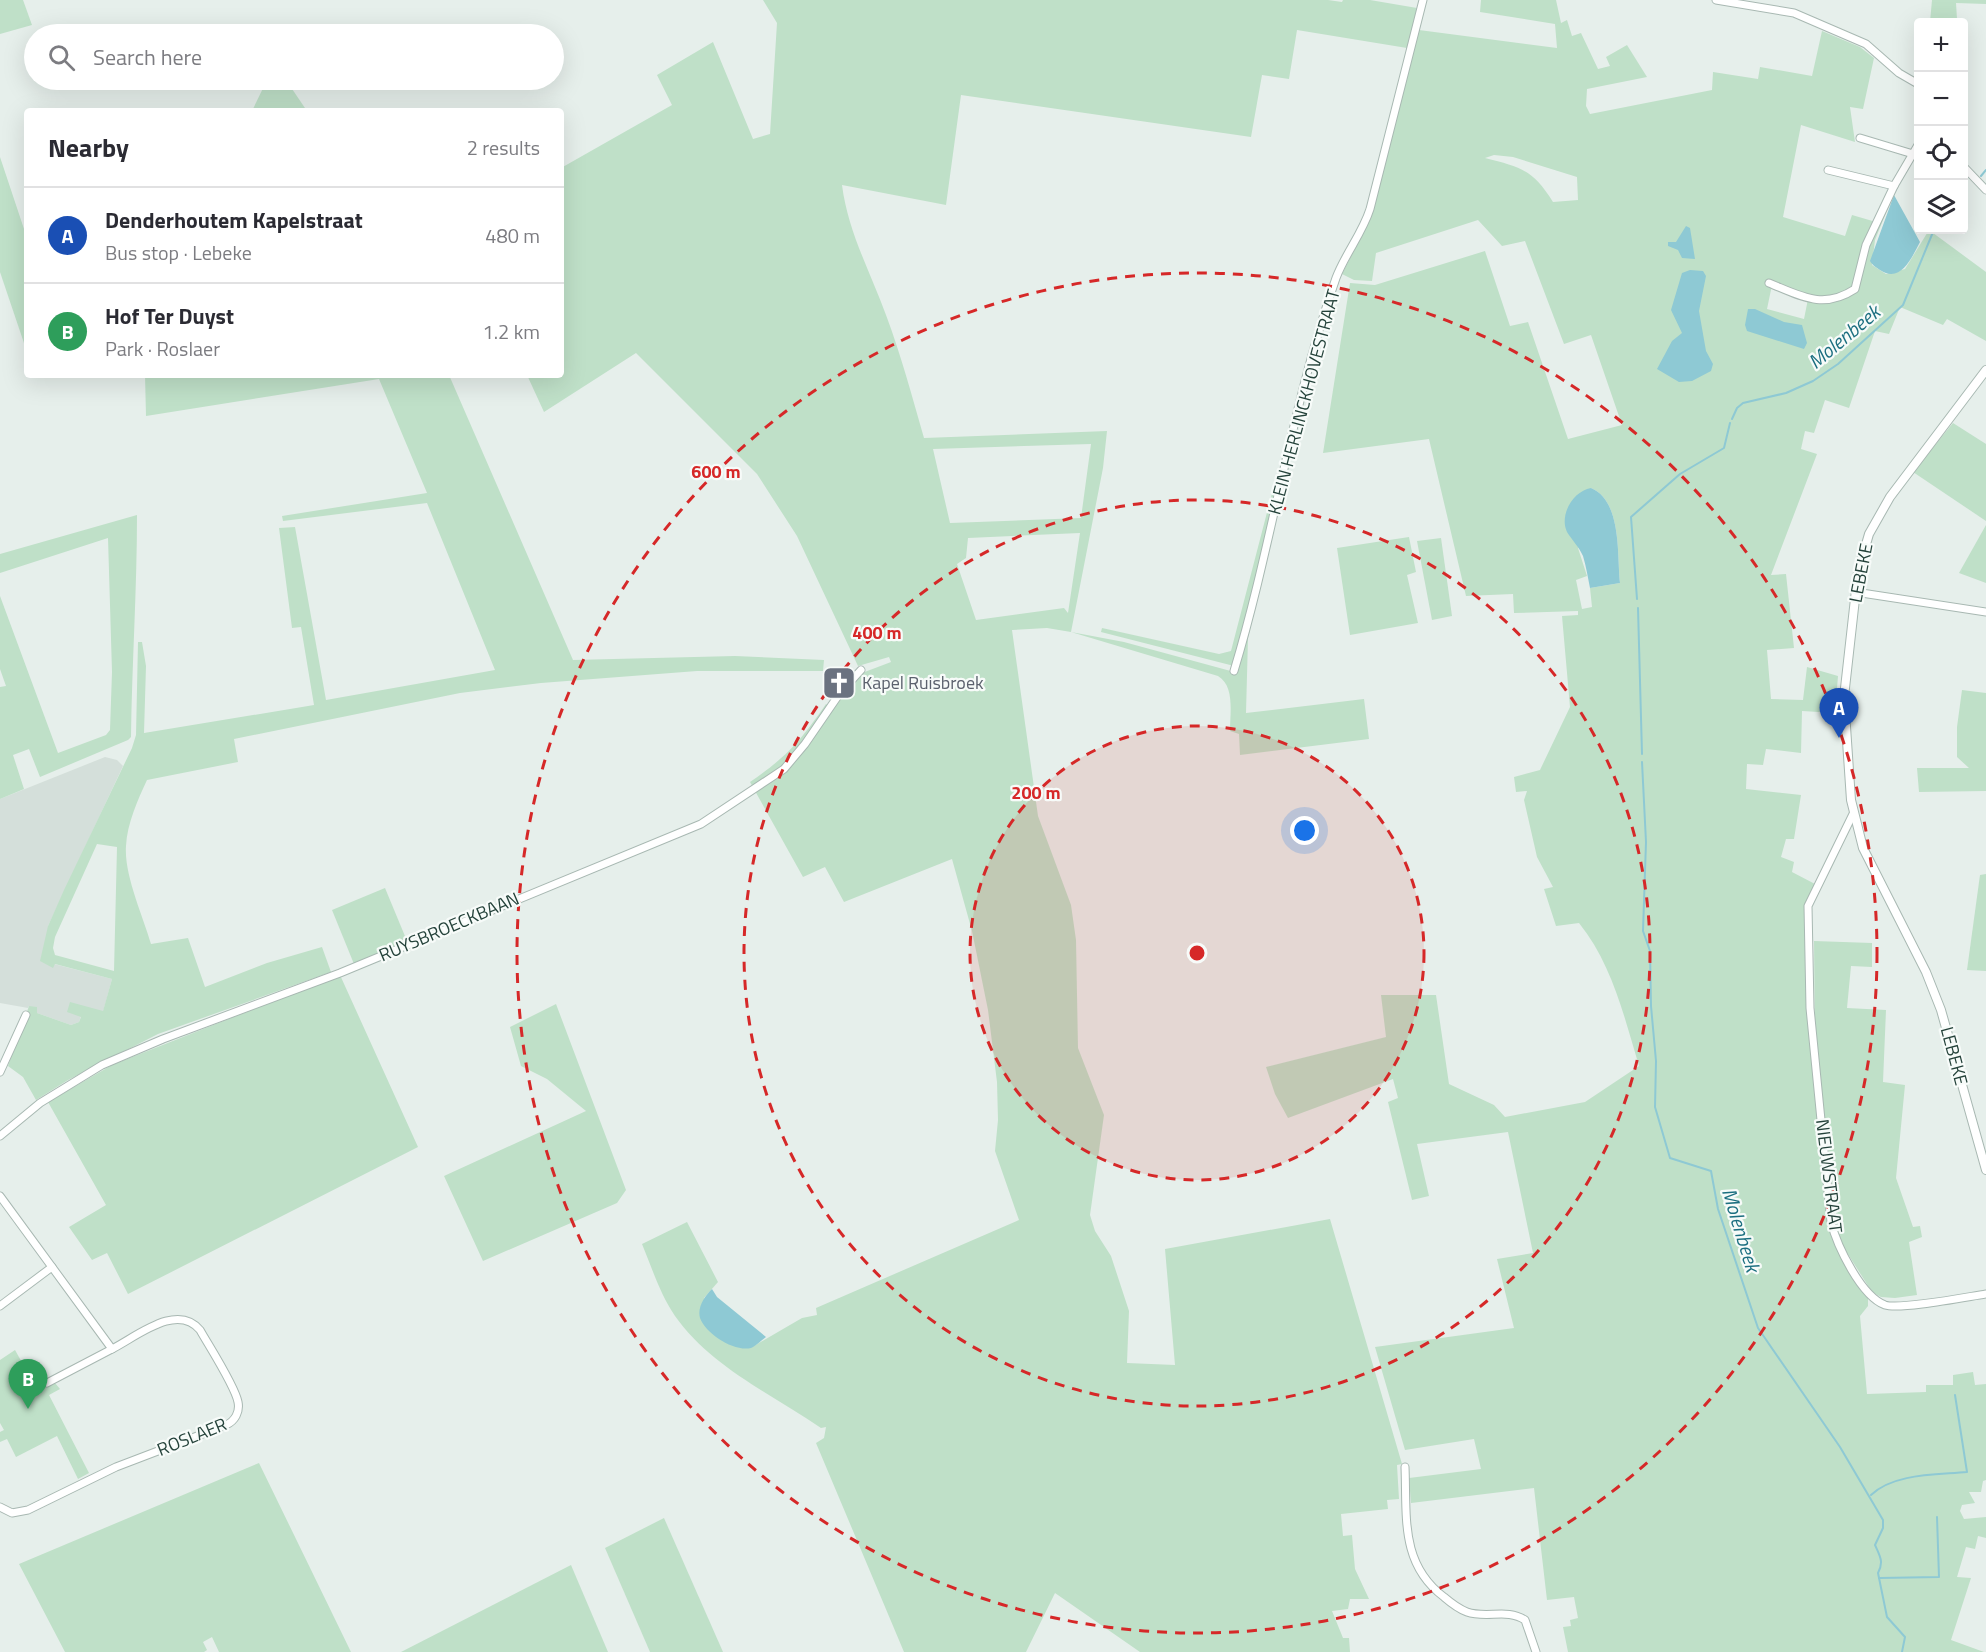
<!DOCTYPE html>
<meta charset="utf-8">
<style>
:root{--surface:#fff;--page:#f7f7f7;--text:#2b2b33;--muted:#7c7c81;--line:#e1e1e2;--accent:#855347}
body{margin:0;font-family:"Titillium Web",sans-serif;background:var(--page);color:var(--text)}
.controls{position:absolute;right:18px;top:18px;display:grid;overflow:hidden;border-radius:6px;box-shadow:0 6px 24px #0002}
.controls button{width:54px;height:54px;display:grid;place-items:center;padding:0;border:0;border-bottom:2px solid var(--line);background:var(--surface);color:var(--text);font:30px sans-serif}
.you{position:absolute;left:1305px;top:831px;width:21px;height:21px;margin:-15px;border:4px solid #fff;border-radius:50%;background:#1a73e8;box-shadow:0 0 0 9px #1a73e833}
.badge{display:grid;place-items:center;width:39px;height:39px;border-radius:50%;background:var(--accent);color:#fff;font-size:20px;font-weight:700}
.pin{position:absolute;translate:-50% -50px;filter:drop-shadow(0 2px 3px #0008)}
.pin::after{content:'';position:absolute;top:32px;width:21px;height:18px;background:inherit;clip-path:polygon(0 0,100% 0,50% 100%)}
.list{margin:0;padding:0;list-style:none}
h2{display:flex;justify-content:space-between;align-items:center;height:78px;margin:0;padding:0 24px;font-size:26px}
h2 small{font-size:20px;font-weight:400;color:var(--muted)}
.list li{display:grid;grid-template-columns:39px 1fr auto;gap:18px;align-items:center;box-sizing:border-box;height:96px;padding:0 24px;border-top:2px solid var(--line)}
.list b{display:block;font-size:22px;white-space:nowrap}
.list p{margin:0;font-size:20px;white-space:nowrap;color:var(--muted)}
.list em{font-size:20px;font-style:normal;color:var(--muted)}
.icon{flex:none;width:33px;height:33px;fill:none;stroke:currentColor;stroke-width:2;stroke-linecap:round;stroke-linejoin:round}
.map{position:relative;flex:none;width:1986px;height:1652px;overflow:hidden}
.search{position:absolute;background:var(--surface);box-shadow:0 6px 24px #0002;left:24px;top:24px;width:540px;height:66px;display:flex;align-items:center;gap:15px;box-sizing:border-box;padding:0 21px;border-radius:33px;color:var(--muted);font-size:22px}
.panel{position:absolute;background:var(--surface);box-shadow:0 6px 24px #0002;left:24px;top:108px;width:540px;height:270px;border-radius:6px}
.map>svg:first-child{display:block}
.built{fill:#d4dfda}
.green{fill:#bfe0c8;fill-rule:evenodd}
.water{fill:#8ec9d4}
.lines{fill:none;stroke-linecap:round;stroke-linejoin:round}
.stream{stroke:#8ec9d4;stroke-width:2}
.minor-casing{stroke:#a8b8b2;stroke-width:9}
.tertiary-casing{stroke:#a8b8b2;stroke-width:10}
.minor{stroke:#fff;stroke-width:7}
.tertiary{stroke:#fff;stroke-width:8}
.ring{fill:none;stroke:#d62828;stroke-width:3;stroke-dasharray:10 8}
.labels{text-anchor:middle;stroke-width:4.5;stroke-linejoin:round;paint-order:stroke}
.street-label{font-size:18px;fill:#24423a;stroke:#f7fbf9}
.worship-label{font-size:18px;fill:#5b616d;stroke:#f7fbf9;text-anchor:start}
.water-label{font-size:20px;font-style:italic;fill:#1c6f80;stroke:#f7fbf9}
.centre{fill:#d62828;stroke:#f7fbf9;stroke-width:3}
.ring-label{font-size:18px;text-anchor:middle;font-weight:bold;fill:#d62828;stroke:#f7fbf9;stroke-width:4.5;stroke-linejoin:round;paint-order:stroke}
</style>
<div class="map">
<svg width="1986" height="1652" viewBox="0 0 1986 1652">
<rect width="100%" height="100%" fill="#e6efeb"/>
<path class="built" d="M105 757 117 760 123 766 48 926 54 964 112 979 103 1012 81 1016 79 1022 71 1025 37 1013 29 1006 28 1008 0 1003V799Z"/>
<g class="green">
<path d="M0 0H23L32 25 0 34Z"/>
<path d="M763 0H1328L1342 2 1343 0H1370L1417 8 1407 48 1297 30 1289 79 1262 75 1251 137 961 95 946 205 842 185C848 232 870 271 886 315 901 355 912 396 924 438L1107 431 1103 468 1071 632 1124 642 1238 673V667L1101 632 1102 628 1219 654 1231 651 1277 474 1286 476 1248 638 1246 713 1364 699 1369 739 1240 755 1239 734 1230 731C1230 713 1235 686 1218 676L1071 632 1047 628 1012 630 1038 816 1071 905 1076 940 1078 1048 1104 1115 1090 1215 1095 1231 1111 1256 1129 1311 1127 1363 1175 1365 1165 1249 1330 1219 1402 1464 1397 1465 1399 1499 1387 1500 1388 1509 1341 1514 1343 1536 1352 1535 1355 1569 1369 1599H1350L1348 1609 1332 1611 1343 1638H1349L1350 1652H1140L1055 1593 1026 1652H904L816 1443 824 1438 826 1427 821 1428C771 1394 710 1366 675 1316 660 1294 652 1268 642 1244L687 1222 718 1282 704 1298 752 1347 802 1318 817 1315 816 1308 1019 1220 995 1151 998 1120 997 1082 988 1010 972 931 952 859 844 902 825 867 803 877 750 782C788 756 801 740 826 704L833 709 862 673 891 662 889 657 858 666 797 536 757 474 636 353 544 412 527 375H561V168L672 105 657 75 713 42 753 139 770 134 777 23ZM1091 444 1081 518 950 523 933 449ZM1080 533 1068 613 1064 608 976 620 957 564 966 558 968 538Z"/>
<path d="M1481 0H1556L1561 23 1567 20 1572 36 1581 33 1598 69 1610 66 1606 57 1627 45 1647 77 1587 89 1586 106 1590 114 1712 90 1713 72 1758 79 1760 67 1812 76 1822 31 1860 47 1874 58 1863 109 1850 107 1855 142 1801 125 1783 217 1845 236 1852 215 1876 222 1892 198 1875 240 1872 265 1886 274 1905 269 1929 230 1986 272V341L1947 319 1943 325 1900 307 1889 334 1875 331 1849 408 1825 400 1814 433 1805 431 1801 449 1817 454 1771 575 1786 574 1794 648 1767 650 1771 699 1803 700 1807 667 1838 676 1835 713 1802 711 1801 753 1766 749 1763 765 1747 764 1746 789 1801 795 1794 839H1786L1781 857 1794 862 1792 872 1815 884 1805 904 1807 954 1831 1234 1868 1297V1306L1860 1316 1867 1394 1926 1392V1385H1953V1375L1973 1372 1975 1385 1986 1384V1480L1983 1481 1981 1492H1969L1975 1503 1962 1505 1960 1511 1964 1519 1986 1517V1538L1978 1536 1975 1549 1966 1547 1957 1577 1971 1578 1951 1640 1984 1652H1568L1563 1627 1571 1626 1570 1620 1578 1618 1574 1597 1547 1600 1534 1488 1411 1503 1409 1478 1481 1469 1474 1439 1405 1450 1375 1347 1514 1328 1497 1259 1533 1253 1508 1132 1417 1144 1429 1196 1412 1200 1388 1102 1398 1098 1393 1079 1288 1118 1275 1094 1266 1067 1386 1037 1381 995H1436L1449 1084 1494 1105 1505 1117 1585 1102 1639 1066C1624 1016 1612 964 1579 923L1556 926 1544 889 1553 887 1537 857 1524 800 1527 791 1516 792 1514 777 1540 770 1570 707 1562 616 1578 615V611L1514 613 1513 594 1466 596 1429 439 1323 453 1350 283 1375 285 1485 251 1510 326 1528 322 1568 439 1622 425 1591 335 1564 344 1525 241 1502 246 1478 220 1376 253 1372 281 1354 280 1342 274 1367 225 1419 30 1557 48 1555 24 1480 12ZM1494 155 1513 157 1577 177 1578 200 1553 202C1533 170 1521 167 1485 158ZM1772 285 1808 299 1804 319 1767 309ZM1591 488C1622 501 1617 555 1620 583L1590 588 1592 607 1582 609 1576 580 1587 576 1578 548Z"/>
<path d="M1932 0H1986V4L1956 3 1957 19 1962 22H1930Z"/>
<path d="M267 80H286L307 111H252Z"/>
<path d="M0 157 27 238V352L0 272Z"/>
<path d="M145 375H449L573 660 735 656 824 660 823 671H697L541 683 460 693 234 739 238 762 147 780C138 799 127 824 126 846 124 875 143 916 151 944L188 938 205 987 267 963 322 947 331 972 158 1034 68 1080 36 1100 23 1077 8 1066 29 1006 37 1007V1013L71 1025 79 1022 81 1017 67 1012 70 1002 103 1011 112 979 55 964 53 968 40 961 48 926 64 890 132 748 136 735 138 642H142L146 666 144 733 314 705 301 627 292 628 279 528 295 527 326 700 495 670 427 503 283 521 282 516 427 493 379 379 146 416ZM97 844 117 847 114 971 55 955 53 948 55 937Z"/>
<path d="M1953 423 1986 444V521L1913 472Z"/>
<path d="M137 515C137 589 132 663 131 737L128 740 40 777 29 749 13 755 24 789 0 799V687L6 686 0 669V596L58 753 106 735 110 730 112 672 108 538 0 573V554Z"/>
<path d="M1986 525V583L1959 573Z"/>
<path d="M1409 537 1416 572 1407 575 1418 623 1350 635 1337 548Z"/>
<path d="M1441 538 1452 616 1432 620 1417 541Z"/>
<path d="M1962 690 1986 693V791L1919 792 1917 768H1969L1957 757V727Z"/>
<path d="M1986 874V971L1967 970 1980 875Z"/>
<path d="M385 888 407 941 354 964 332 910Z"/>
<path d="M1814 941 1872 943V967L1851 966 1847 1008 1886 1010 1883 1082 1905 1085 1896 1178 1913 1227 1920 1226 1922 1237 1909 1242 1917 1295 1895 1298 1881 1297 1872 1292 1839 1240 1815 1035Z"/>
<path d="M340 975 418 1147 128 1294 107 1253 92 1260 69 1227 106 1205 48 1102 112 1065Z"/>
<path d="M556 1004 626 1190 617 1203 483 1261 444 1176 586 1111 547 1079 521 1066 510 1027Z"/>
<path d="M15 1350 33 1382 44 1378 48 1385 55 1383 60 1389 49 1395 89 1473 78 1479 57 1436 16 1457 7 1439 0 1442V1432L4 1430 0 1423V1360Z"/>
<path d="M259 1463 351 1652H219L212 1637 203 1642 207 1650 204 1652H65L19 1564Z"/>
<path d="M664 1518 723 1652H650L605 1548Z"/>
<path d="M571 1565 608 1652H401Z"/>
</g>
<g class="water">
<path d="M1894 195 1920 242C1912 257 1901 284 1880 270 1876 267 1873 266 1870 261Z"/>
<path d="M1686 226 1690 228 1695 259 1682 258 1678 250 1668 246V242H1676Z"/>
<path d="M1690 270 1703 271 1706 276 1699 311 1706 351 1713 364 1711 371 1692 381 1679 382 1657 369 1672 341 1682 333 1671 310 1682 273Z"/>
<path d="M1748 309H1755L1784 322 1802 325 1807 343 1804 349 1747 331 1745 325Z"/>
<path d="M1591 488C1622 501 1617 555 1620 583L1590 588C1588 578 1586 566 1583 556 1579 547 1572 540 1567 532 1559 515 1573 491 1591 488Z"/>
<path d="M712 1289 717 1297 766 1337C762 1340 756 1346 751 1348 734 1352 706 1334 700 1318 697 1307 705 1296 712 1289Z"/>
</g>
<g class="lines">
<g class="stream">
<path d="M1981 176 1986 170"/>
<path d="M1732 419 1737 408 1743 403 1786 393 1813 381 1838 364 1903 305 1933 232"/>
<path d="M1637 599 1631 517 1680 474 1724 448 1730 423"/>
<path d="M1638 608 1642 754"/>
<path d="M1642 762 1646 842 1643 931 1650 951 1651 1006 1656 1061 1655 1107 1670 1158 1711 1171 1718 1209 1758 1328 1840 1447 1883 1520V1528L1875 1545C1880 1556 1884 1562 1878 1573L1887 1617 1905 1637 1902 1652"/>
<path d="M1871 1495C1894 1473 1937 1475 1967 1472L1955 1395"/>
<path d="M1879 1578 1939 1577 1937 1517"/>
</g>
<defs>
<g id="minor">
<path d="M1716 0 1794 13 1866 44 1899 73 1918 84"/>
<path d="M1860 138 1913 154"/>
<path d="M1964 167 1986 190"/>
<path d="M1828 170 1894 186 1918 145"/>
<path d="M1769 283C1801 296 1823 310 1855 289L1866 245 1894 186"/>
<path d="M1855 592 1986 612"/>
<path d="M1234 671C1273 542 1291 406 1336 278 1345 254 1362 234 1370 209L1423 0"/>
<path d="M1853 814 1808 906 1810 1008 1831 1222C1837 1246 1861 1296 1885 1305 1900 1310 1966 1297 1986 1294"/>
<path d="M0 1072 26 1015"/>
<path d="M0 1136 40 1103 102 1065 163 1039 340 973 701 824 784 769 805 744 840 693 861 670"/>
<path d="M0 1196 112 1349 47 1383"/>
<path d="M0 1306 52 1267"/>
<path d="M1405 1467C1407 1517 1400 1564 1444 1597 1451 1603 1459 1609 1467 1612 1487 1619 1507 1608 1525 1620L1536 1652"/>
<path d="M0 1507 12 1513 28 1510 116 1467 226 1425C235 1421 240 1412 238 1402 235 1386 209 1346 200 1330 177 1302 136 1337 112 1349"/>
</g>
<path id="tertiary" d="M1986 370 1890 497 1869 534 1858 572 1844 697 1851 800 1863 848 1926 972 1941 1010 1986 1170"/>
</defs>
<use href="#minor" class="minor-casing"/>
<use href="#tertiary" class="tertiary-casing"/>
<use href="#minor" class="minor"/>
<use href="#tertiary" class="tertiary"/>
</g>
<circle cx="1197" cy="953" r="227" fill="#d62828" fill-opacity=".12"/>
<g class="ring">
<circle cx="1197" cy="953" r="227"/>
<circle cx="1197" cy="953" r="453"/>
<circle cx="1197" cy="953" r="680"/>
</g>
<defs>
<symbol id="church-square" viewBox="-11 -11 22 22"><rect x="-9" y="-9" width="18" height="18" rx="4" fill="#6b7280" stroke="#f7fbf9"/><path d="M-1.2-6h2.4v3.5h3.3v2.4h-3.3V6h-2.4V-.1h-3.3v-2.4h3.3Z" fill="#fff"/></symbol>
</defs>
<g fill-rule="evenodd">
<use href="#church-square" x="820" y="664" width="38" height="38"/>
</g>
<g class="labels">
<g class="street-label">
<text transform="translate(1304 402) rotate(-75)" y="6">KLEIN HERLINCKHOVESTRAAT</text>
<text transform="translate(1861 573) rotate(-79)" y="6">LEBEKE</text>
<text transform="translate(449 927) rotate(-23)" y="6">RUYSBROECKBAAN</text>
<text transform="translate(1954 1056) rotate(75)" y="6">LEBEKE</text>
<text transform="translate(1829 1176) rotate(83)" y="6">NIEUWSTRAAT</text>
<text transform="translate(192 1437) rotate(-22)" y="6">ROSLAER</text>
</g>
<g class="worship-label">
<text x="862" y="689">Kapel Ruisbroek</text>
</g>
<g class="water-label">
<text transform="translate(1844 337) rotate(-40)" y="7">Molenbeek</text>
<text transform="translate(1741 1230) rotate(73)" y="7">Molenbeek</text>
</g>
</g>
<circle cx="1197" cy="953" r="9" class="centre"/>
<g class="ring-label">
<text x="716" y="478">600 m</text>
<text x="877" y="639">400 m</text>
<text x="1036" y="799">200 m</text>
</g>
</svg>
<div class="controls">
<button>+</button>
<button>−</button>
<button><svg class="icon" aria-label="locate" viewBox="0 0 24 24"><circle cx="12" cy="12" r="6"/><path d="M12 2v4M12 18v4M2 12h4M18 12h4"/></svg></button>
<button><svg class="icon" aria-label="layers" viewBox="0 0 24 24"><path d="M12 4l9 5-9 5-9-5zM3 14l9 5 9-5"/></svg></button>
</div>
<div class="you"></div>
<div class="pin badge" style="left:1839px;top:738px;background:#1a4fb4">A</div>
<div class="pin badge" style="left:28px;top:1409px;background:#2e9e5b">B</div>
<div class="search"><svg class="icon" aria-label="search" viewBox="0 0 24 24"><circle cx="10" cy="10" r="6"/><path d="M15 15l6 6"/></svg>Search here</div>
<section class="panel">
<h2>Nearby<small>2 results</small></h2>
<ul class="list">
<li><span class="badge" style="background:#1a4fb4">A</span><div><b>Denderhoutem Kapelstraat</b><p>Bus stop · Lebeke</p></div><em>480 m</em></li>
<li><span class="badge" style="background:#2e9e5b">B</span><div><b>Hof Ter Duyst</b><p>Park · Roslaer</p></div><em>1.2 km</em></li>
</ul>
</section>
</div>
